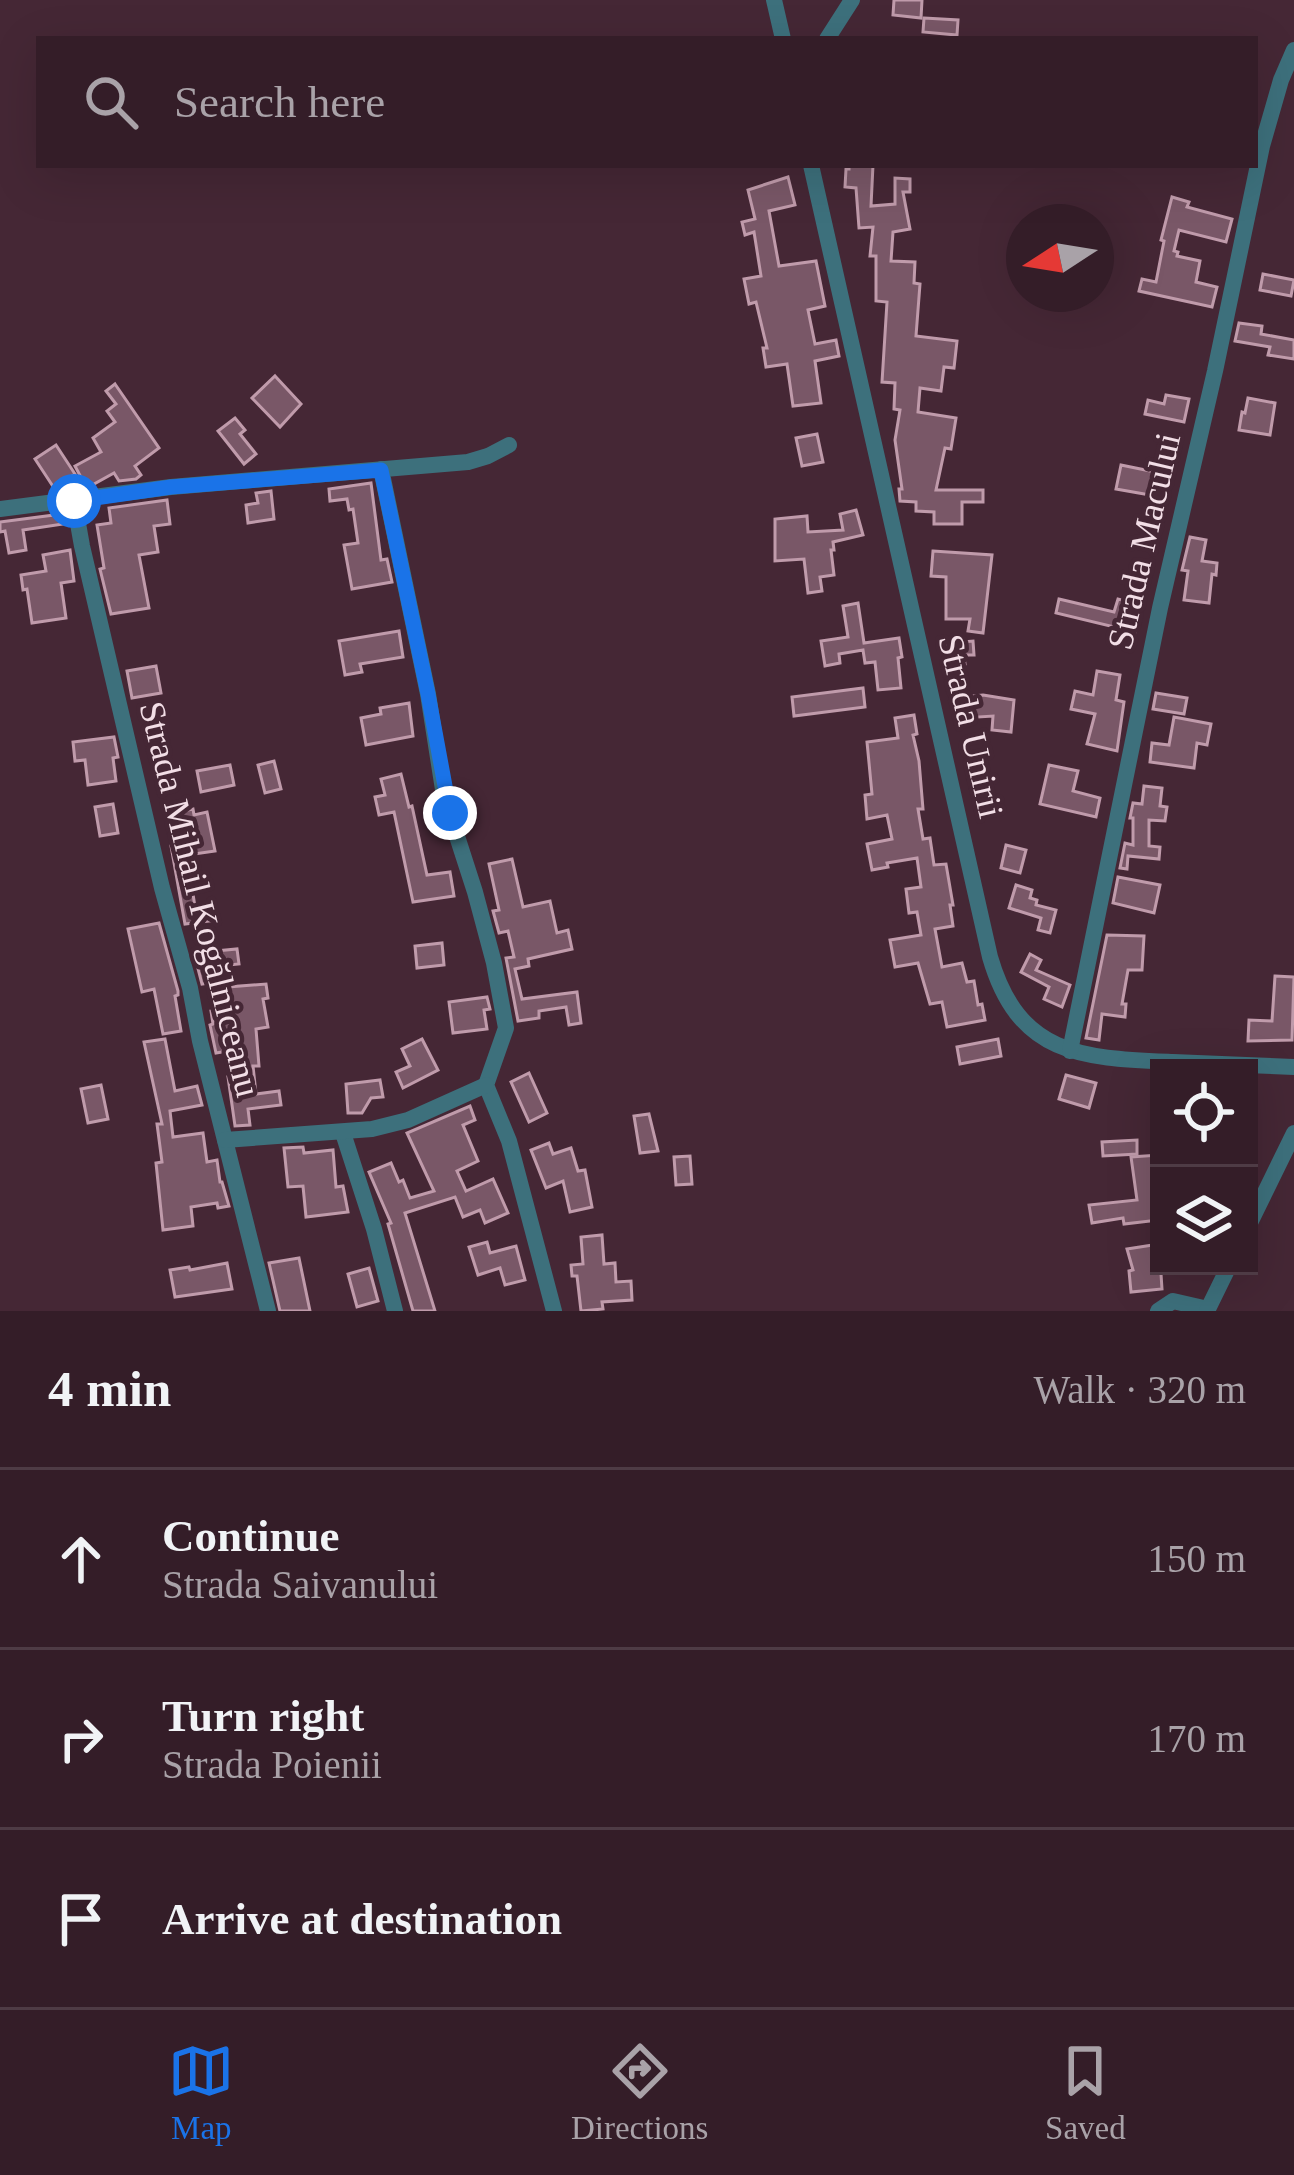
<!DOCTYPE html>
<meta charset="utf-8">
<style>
:root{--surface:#341d28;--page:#3c2630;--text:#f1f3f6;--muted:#a9a2a8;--line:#4e3b45;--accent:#1a73e8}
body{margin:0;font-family:"Times New Roman",serif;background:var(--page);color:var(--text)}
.controls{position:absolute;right:36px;bottom:36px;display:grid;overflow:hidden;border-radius:0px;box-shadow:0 12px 48px #0002}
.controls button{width:108px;height:108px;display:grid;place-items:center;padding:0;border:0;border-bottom:3px solid var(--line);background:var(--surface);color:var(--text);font:60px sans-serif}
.compass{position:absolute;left:1006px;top:204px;width:108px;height:108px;border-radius:50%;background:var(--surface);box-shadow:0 12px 48px #0002;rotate:258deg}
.stop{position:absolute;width:36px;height:36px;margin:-27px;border:9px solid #1a73e8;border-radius:50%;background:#fff}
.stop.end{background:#1a73e8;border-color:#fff;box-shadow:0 3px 12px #0008}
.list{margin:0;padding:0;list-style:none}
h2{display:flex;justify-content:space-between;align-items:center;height:156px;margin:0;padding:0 48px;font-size:51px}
h2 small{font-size:39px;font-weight:400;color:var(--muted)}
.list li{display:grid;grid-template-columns:78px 1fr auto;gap:36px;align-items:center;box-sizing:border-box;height:180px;padding:0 48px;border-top:3px solid var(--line)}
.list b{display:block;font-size:45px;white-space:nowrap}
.list p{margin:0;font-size:39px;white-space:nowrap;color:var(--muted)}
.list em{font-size:39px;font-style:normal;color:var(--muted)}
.icon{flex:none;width:66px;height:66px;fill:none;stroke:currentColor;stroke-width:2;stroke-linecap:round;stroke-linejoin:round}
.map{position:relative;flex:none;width:1294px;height:1311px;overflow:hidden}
.search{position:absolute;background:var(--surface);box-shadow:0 12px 48px #0002;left:36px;right:36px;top:36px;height:132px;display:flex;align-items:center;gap:30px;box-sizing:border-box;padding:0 42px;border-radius:0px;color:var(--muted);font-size:45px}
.sheet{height:696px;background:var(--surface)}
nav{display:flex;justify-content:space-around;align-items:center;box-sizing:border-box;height:168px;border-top:3px solid var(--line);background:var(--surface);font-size:33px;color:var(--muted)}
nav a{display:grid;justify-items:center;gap:6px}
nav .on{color:var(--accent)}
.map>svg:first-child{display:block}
.building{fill:#795767;stroke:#c09bab;stroke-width:3}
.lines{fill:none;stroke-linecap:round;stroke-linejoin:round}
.minor{stroke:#3d707c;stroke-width:16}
.route{stroke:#1a73e8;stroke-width:15}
.labels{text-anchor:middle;stroke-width:9;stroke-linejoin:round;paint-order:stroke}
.street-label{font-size:36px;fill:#f2dee6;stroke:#452735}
</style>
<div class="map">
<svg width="1294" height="1311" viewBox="0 0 1294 1311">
<rect width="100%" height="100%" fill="#452735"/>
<g class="building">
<path d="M894 0H922L921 18 893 15Z"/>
<path d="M924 18 958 20 957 35 923 32Z"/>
<path d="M849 165H873L871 206 895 204V178L910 179V192H903L910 229 893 232 891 261 915 262 914 283 920 284 916 336 957 341 954 368 944 367 941 391 920 388 918 412 956 418 951 449 945 448 936 490H983V502H962V524H934V512L916 511V502L900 501 899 489H902L895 440 900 410 894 409 895 383 882 382 887 302 876 301V256H870L873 227 859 228 856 188 845 187 846 169H849Z"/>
<path d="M788 177 795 205 769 211 779 266 816 261 825 306 808 310 815 344 836 340 839 356 815 361 821 403 793 406 787 364 766 367 763 348H767L756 302 749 304 744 279 761 276 754 232 745 235 742 222 755 219 748 190Z"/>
<path d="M1172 197 1189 202 1187 207 1232 219 1226 242 1179 230 1174 251 1178 252 1177 256 1200 261 1196 282 1217 287 1212 307 1139 291 1142 279 1156 282 1164 241 1161 240Z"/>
<path d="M1263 274 1294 280 1291 296 1260 290Z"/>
<path d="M1239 323 1262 326 1261 334 1294 340V359L1268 355 1270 347 1235 341Z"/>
<path d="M275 376 301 404 280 427 252 398Z"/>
<path d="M115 384 159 448 135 466 141 475 136 479 119 481 114 473 94 484 85 485 75 466 101 452 93 438 115 422 107 411 116 404 106 391Z"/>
<path d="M1166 395 1189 399 1184 422 1145 414 1148 400 1164 404Z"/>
<path d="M1248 398 1275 403 1270 435 1239 430 1242 412 1245 413Z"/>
<path d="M235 418 245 430 240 434 256 454 244 464 218 431Z"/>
<path d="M817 434 823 462 802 466 796 438Z"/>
<path d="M56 445 75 474 54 488 35 459Z"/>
<path d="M1121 465 1155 472 1150 495 1116 489Z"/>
<path d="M371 483 381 560 387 559 392 582 352 589 344 545 358 543 353 509 349 510 347 499 330 501 329 489Z"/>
<path d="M271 491 274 519 248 523 246 505 258 503 256 493Z"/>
<path d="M167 500 170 524 154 526 158 552 139 555 149 608 111 614 100 569 104 568 97 525 111 523 109 508Z"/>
<path d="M856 510 863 535 833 542 834 550H831L834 575 820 577 822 591 808 593 804 559 775 561V519L807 516 808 532 843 530 840 514Z"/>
<path d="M62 514 63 524 23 530 26 550 9 553 5 531 0 532V522Z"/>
<path d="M1190 537 1206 540 1202 561 1217 563 1216 575 1212 574 1209 603 1184 600 1188 571 1182 570Z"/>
<path d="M70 550 74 581 61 583 66 618 32 623 27 589 23 590 21 575 46 571 43 555Z"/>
<path d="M933 551 992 555 983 633 968 631 970 619H946V577L931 576Z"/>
<path d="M1059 599 1114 612 1118 599 1142 605 1135 632 1056 613Z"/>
<path d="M858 603 864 643 899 638 902 657 898 658 901 688 878 690 875 662 865 663 863 650 839 654 840 663 825 666 821 641 848 637 843 606Z"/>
<path d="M399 631 403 657 360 664 362 672 345 675 339 641Z"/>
<path d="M973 641 974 655H964L965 664 950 666 948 643Z"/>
<path d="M156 666 161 693 132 698 127 671Z"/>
<path d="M1097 671 1120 675 1116 700 1124 702 1117 751 1087 744 1095 714 1071 709 1075 691 1093 695Z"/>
<path d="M863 688 865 707 794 716 792 697Z"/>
<path d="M1156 693 1187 698 1184 714 1153 709Z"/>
<path d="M983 695 1014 700 1011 732 992 730 993 716 963 718 962 697Z"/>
<path d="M409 703 413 736 366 745 361 718 381 714 380 708Z"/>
<path d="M914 715 917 734 913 735 919 761 923 809H918L923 839 930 838 934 865 946 864 953 905H950L953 926 935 929 942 967 962 963 967 982 974 981 978 1005 982 1004 985 1020 947 1027 942 1002 930 1004 918 963 895 967 890 940 921 935 917 912 909 913 906 889 921 887 917 858 887 863 888 867 872 870 867 844 892 839 887 815 867 819 865 795 872 794 867 742 898 738 895 718Z"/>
<path d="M1174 717 1211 724 1207 745 1197 743 1194 768 1150 762 1152 743 1169 745Z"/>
<path d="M114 737 118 757 113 758 116 781 88 785 85 760 75 761 73 742Z"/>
<path d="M274 761 281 789 265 793 258 765Z"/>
<path d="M230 765 234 785 201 792 197 771Z"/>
<path d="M1049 765 1078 771 1073 791 1100 798 1096 817 1040 804Z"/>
<path d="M401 774 409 807 412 806 427 875 450 872 454 896 413 902 394 812 379 815 375 797 385 795 381 779Z"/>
<path d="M1144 786 1162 788 1160 806 1167 807 1165 821 1149 820V846L1160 847 1159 859 1128 856 1127 869 1120 868 1125 843 1133 845V818H1130L1133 803 1142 804Z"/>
<path d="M113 804 118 833 100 836 95 807Z"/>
<path d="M193 809 194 815 207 812 215 851 187 855 195 907 215 904 217 920 185 924 171 846H176L173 813Z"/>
<path d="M1006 845 1026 850 1020 873 1001 868Z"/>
<path d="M512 859 523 907 550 901 557 933 568 930 572 949 528 959 529 966 515 969 522 999 577 992 581 1023 569 1025 566 1007 539 1011V1018L518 1021 506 958 514 957 508 931 499 933 493 911 499 910 489 864Z"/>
<path d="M1118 877 1160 885 1154 913 1113 903Z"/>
<path d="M1016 885 1032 890 1030 898 1037 900 1036 905 1056 910 1050 933 1038 930 1041 918 1009 908Z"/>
<path d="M159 923 178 991V995L175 996 181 1031 163 1034 154 989 142 992 128 929Z"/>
<path d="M1107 935 1144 936 1142 970H1128L1122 1004H1126L1125 1017 1102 1014 1099 1040 1086 1038Z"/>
<path d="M442 943 444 965 417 968 415 946Z"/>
<path d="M237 949 239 964 208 967 210 983 202 984 194 953Z"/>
<path d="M1030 954 1041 960 1036 970 1070 985 1062 1007 1044 999 1049 987 1021 972Z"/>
<path d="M1275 976 1294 977 1292 1040 1248 1041 1249 1020 1272 1021Z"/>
<path d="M266 984 268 998 263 999 268 1027 256 1029 259 1066H253L256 1094 279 1091 281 1105 248 1109 250 1125 235 1126 228 1077 242 1076 240 1049 216 1053 210 1025 213 1024 211 1011 230 1008 228 987Z"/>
<path d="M487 997 490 1009 484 1010 487 1029 453 1033 449 1002Z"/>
<path d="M165 1039 175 1091 197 1086 202 1105 170 1111 173 1137 203 1133 207 1162 217 1160 220 1182H222L229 1206 218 1208 217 1203 191 1207 193 1226 163 1230 156 1163 162 1162 157 1124H162L144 1042Z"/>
<path d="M422 1039 438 1070 403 1088 396 1072 410 1066 402 1049Z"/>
<path d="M998 1039 1001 1056 960 1064 957 1047Z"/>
<path d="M529 1073 547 1113 529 1122 511 1082Z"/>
<path d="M1066 1075 1096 1083 1089 1108 1059 1099Z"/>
<path d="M380 1080 383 1097 371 1098 362 1113H348L346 1084Z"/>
<path d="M101 1085 108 1119 88 1123 81 1089Z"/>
<path d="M470 1106 475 1120 463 1125 478 1161 457 1171 466 1191 493 1179 508 1213 485 1223 480 1210 463 1217 455 1197 405 1213 435 1311H413L388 1224 391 1223 369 1172 391 1163 399 1182 403 1180 410 1198 434 1191 407 1133Z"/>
<path d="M649 1114 658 1151 640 1153 634 1116Z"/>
<path d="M1137 1140V1154L1103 1156 1102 1142Z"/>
<path d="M549 1143 553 1154 571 1148 578 1171 585 1170 592 1207 570 1212 563 1181 546 1188 531 1150Z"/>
<path d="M303 1147 304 1153 333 1150 336 1187 343 1186 348 1212 306 1217 303 1186 288 1187 284 1148Z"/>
<path d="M1159 1155V1220L1124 1224 1123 1218 1092 1223 1089 1205 1137 1200 1131 1157Z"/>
<path d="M690 1156 692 1184 676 1185 674 1157Z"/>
<path d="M602 1235 604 1264 615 1263 616 1282 631 1281 632 1300 602 1302 603 1309 581 1311 577 1276H572L571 1265 583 1264 581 1237Z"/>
<path d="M487 1242 490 1253 516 1246 525 1280 505 1285 500 1268 478 1275 469 1247Z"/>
<path d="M1159 1244 1162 1289 1131 1292 1129 1271 1133 1270 1127 1249Z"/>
<path d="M299 1258 310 1311H280L269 1263Z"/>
<path d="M227 1263 232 1289 175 1297 170 1270 189 1267 190 1270Z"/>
<path d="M369 1268 378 1301 357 1307 348 1274Z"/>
</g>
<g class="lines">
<g class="minor">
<path d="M774 0 783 39"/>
<path d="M827 39 852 0"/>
<path d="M811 165 990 957C1019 1057 1083 1058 1173 1062 1213 1064 1254 1065 1294 1067"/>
<path d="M381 469 428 694 444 796 475 892 494 963 506 1028 486 1085 509 1141 554 1311"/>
<path d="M74 501 82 546 162 888 190 988 200 1041 268 1311"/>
<path d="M0 509 171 487 468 462 488 456 509 445"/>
<path d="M1070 1051 1160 608 1215 371 1262 146 1281 80 1294 50"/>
<path d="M343 1133 374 1229 395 1311"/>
<path d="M225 1140 372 1129 408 1120 486 1085"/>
<path d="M1249 1225 1294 1133"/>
<path d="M1158 1311 1173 1301 1208 1309"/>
<path d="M1207 1311 1229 1266"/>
</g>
</g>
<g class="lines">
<path class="route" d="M74 501 171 487 381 470 428 694 450 813"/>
</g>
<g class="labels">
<g class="street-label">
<text transform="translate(1143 541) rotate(-77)" y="13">Strada Macului</text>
<text transform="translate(972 726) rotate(77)" y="13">Strada Unirii</text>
<text transform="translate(201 899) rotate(76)" y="13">Strada Mihail Kogălniceanu</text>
</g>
</g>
</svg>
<div class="controls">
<button><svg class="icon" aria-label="locate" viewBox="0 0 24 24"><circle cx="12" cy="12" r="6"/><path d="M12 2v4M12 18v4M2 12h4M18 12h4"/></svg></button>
<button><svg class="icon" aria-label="layers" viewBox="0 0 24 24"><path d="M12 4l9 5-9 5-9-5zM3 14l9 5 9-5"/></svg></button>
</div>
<svg class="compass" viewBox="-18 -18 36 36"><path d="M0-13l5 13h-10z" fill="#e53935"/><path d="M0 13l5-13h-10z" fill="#a9a2a8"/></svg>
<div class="stop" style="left:74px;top:501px"></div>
<div class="stop end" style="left:450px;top:813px"></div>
<div class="search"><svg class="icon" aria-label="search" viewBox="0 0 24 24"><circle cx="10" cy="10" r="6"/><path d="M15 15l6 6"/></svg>Search here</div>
</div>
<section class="sheet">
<h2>4 min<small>Walk · 320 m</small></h2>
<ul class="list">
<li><svg class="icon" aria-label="ahead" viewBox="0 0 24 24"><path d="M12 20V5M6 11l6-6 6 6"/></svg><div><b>Continue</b><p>Strada Saivanului</p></div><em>150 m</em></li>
<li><svg class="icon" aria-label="right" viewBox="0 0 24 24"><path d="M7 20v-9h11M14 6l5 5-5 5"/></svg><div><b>Turn right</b><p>Strada Poienii</p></div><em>170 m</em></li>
<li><svg class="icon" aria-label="arrive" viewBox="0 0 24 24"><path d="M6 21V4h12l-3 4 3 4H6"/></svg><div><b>Arrive at destination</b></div></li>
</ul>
</section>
<nav>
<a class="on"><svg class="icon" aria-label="map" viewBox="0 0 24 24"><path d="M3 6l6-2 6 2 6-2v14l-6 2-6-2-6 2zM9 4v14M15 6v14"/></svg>Map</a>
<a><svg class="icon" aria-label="directions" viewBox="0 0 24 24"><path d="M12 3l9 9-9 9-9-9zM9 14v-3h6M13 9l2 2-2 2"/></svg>Directions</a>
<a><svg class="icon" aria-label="saved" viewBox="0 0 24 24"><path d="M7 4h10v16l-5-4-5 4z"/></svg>Saved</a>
</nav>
